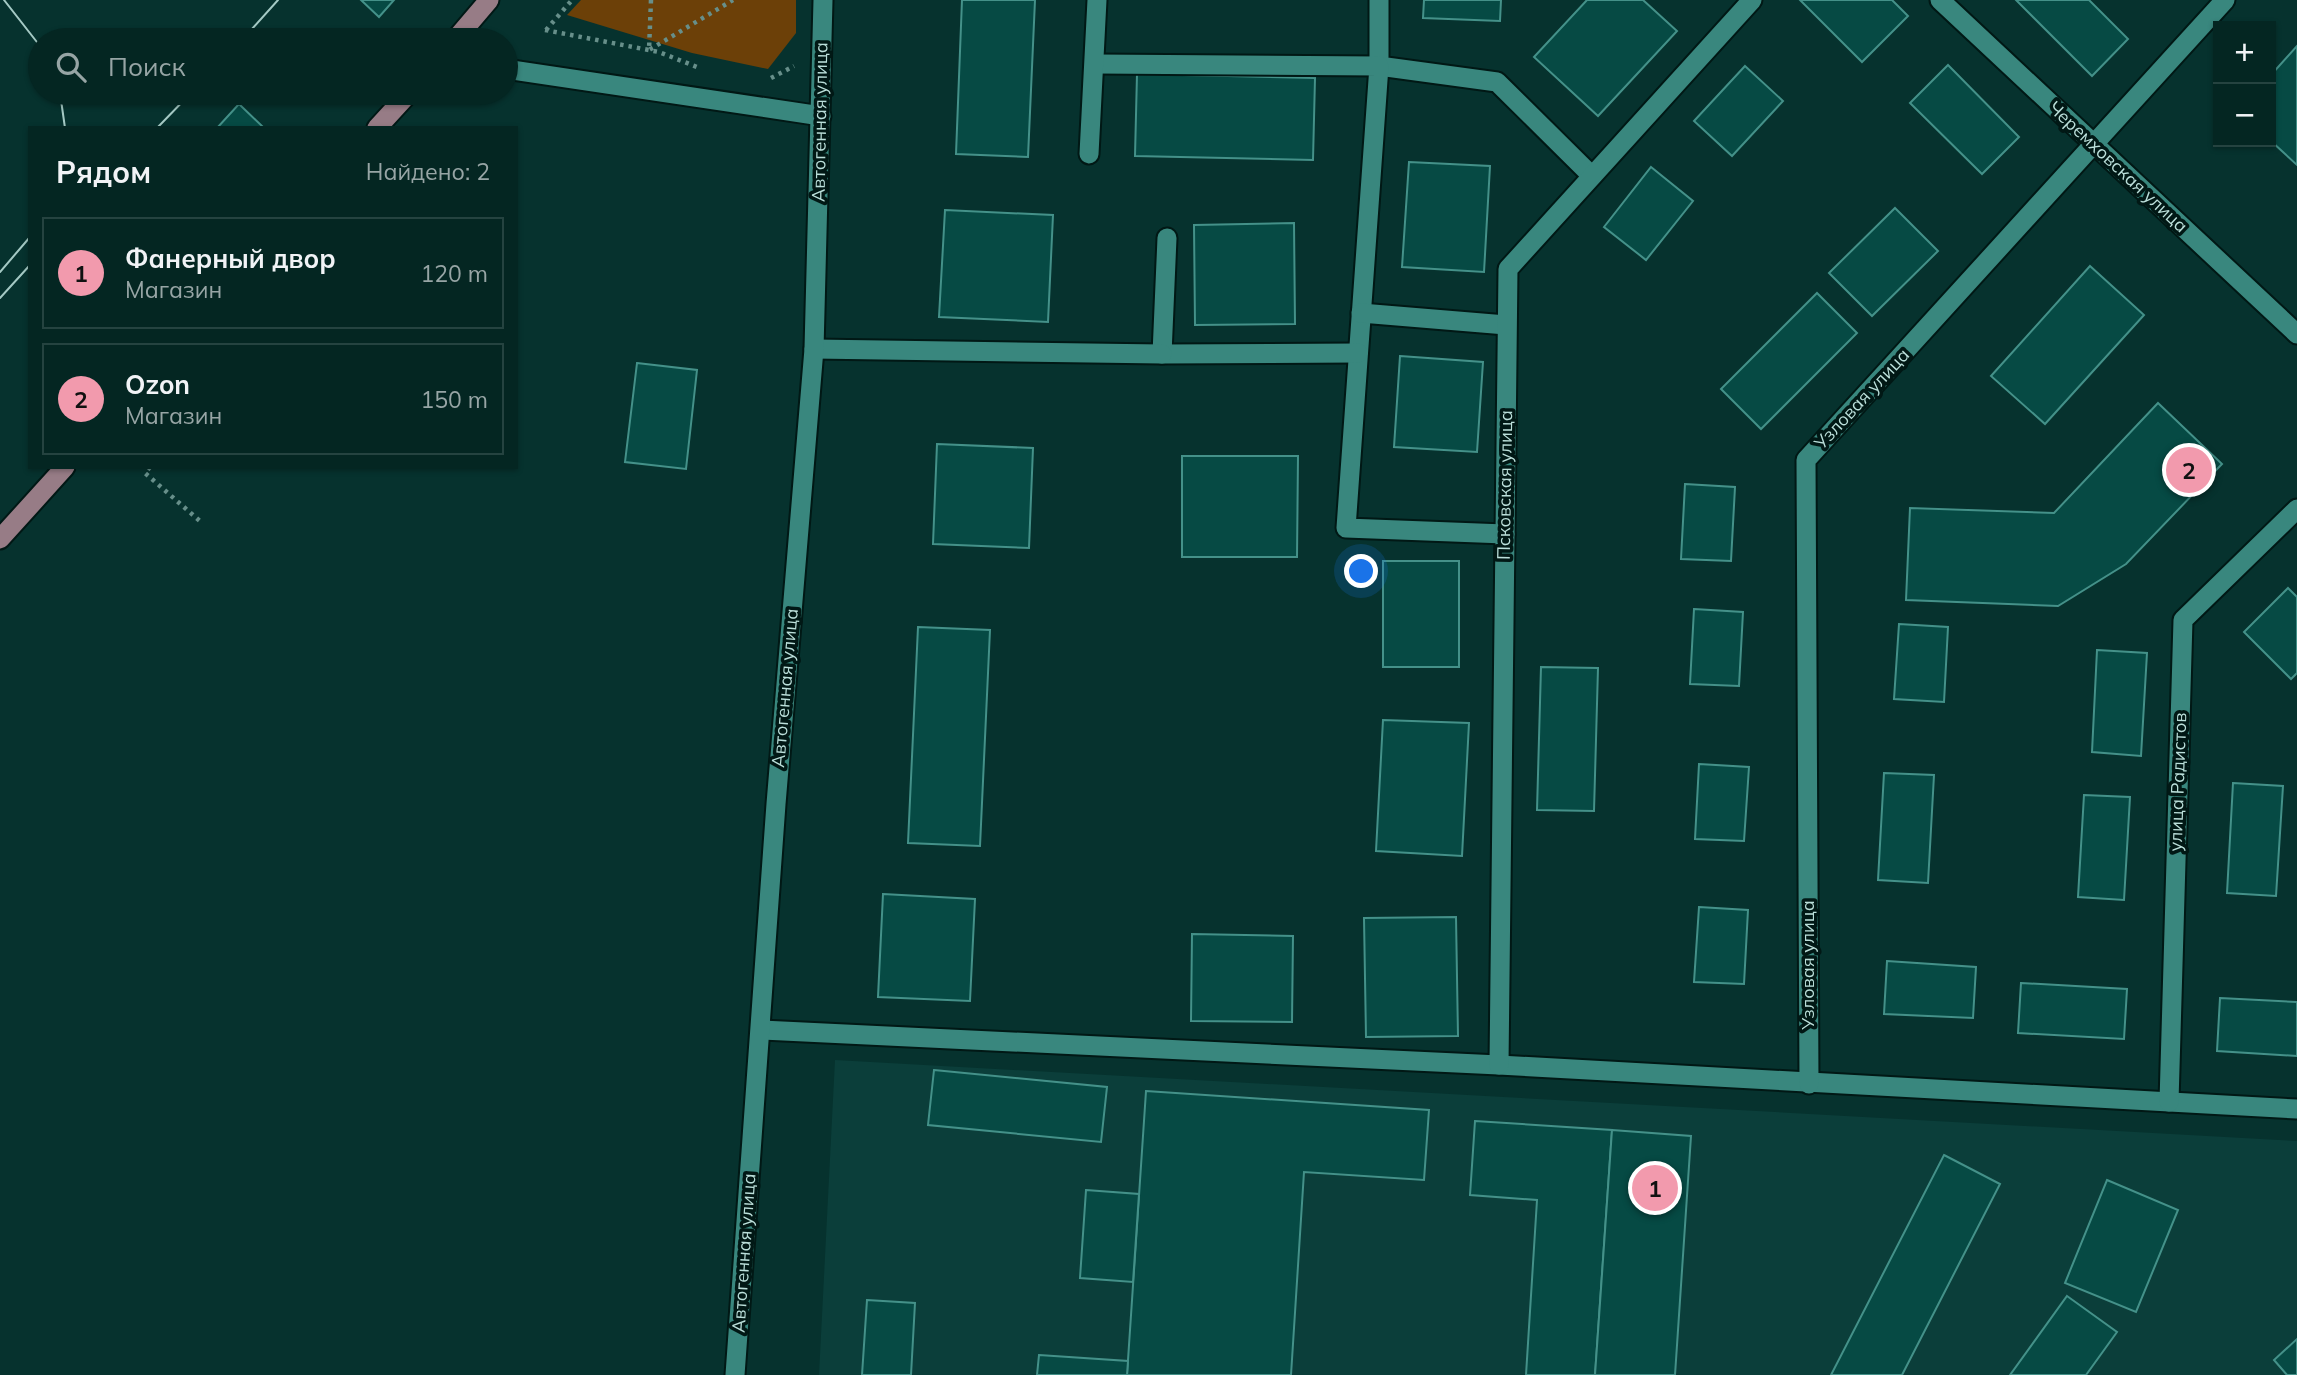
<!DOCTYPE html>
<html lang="ru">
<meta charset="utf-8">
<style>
:root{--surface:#042622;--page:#12322f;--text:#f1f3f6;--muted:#97a5a5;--line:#254340;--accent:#f29aad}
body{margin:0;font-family:Mulish,sans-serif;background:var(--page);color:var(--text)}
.controls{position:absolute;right:21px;top:21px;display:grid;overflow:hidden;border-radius:0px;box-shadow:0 2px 5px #0004}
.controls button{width:63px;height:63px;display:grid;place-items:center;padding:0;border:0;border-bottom:2px solid var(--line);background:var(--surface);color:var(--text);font:35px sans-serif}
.you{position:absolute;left:1362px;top:572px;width:24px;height:24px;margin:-18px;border:5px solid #fff;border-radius:50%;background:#1a73e8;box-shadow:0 0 0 10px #1a73e833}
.badge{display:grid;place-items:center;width:46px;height:46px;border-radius:50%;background:var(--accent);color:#111;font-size:23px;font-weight:700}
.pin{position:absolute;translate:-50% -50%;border:4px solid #fff;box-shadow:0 2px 7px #0006}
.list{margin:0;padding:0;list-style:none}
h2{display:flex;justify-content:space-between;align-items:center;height:91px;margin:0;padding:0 28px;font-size:30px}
h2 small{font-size:23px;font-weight:400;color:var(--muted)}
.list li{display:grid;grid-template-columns:46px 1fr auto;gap:21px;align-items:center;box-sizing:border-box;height:112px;margin:0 14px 14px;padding:0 14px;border:2px solid var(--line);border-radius:0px}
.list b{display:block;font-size:26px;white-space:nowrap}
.list p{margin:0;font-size:23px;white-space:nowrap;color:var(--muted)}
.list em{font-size:23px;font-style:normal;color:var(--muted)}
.icon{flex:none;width:38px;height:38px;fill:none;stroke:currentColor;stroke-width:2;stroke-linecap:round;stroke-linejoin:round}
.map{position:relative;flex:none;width:2297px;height:1375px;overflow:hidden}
.search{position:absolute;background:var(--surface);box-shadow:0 2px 5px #0004;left:28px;top:28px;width:490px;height:77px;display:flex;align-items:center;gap:18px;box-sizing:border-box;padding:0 24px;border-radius:38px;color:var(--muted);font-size:26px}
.panel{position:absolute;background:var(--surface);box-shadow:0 2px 5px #0004;left:28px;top:126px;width:490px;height:343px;border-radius:0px}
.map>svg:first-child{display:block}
.built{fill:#0b3e3a}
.green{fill:#6c4008}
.building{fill:#064a44;stroke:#449189;stroke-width:2}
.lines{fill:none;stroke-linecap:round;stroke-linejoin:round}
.service-casing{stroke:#011815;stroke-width:23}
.minor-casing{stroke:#011815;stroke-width:23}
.tertiary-casing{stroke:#011815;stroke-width:23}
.primary-casing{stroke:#011815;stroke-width:23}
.path{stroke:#678f8a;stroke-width:4.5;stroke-dasharray:3.5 5;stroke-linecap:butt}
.service{stroke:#39877e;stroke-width:19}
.minor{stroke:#39877e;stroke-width:19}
.tertiary{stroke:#39877e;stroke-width:19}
.primary{stroke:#977c86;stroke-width:19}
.tram{stroke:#a4c9c4;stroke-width:2}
.labels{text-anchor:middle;stroke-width:7;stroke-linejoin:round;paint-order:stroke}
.street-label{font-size:18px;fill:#bbdfda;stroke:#011815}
</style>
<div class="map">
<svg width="2297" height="1375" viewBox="0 0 2297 1375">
<rect width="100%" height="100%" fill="#06322e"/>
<path class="built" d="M835 1060 2297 1141V1375H819Z"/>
<path class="green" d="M581 0H796V33L768 69 692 53 567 15Z"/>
<g class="building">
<path d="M361 0H394L379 17Z"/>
<path d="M962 0H1035L1028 157 956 154Z"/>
<path d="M1424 0H1501L1500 21 1423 18Z"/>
<path d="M1587 0H1643L1677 31 1598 116 1534 57Z"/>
<path d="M1800 0H1892L1908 16 1862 62Z"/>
<path d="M2016 0H2089L2128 39 2092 76Z"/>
<path d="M2297 46V165L2271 141V75Z"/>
<path d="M1948 65 2019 137 1982 174 1910 103Z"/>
<path d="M1745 66 1783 101 1732 156 1694 121Z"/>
<path d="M1137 74 1315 78 1313 160 1135 156Z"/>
<path d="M239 104 264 128H217Z"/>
<path d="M1409 162 1490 166 1484 272 1402 267Z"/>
<path d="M1651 167 1693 201 1646 260 1604 227Z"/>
<path d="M1895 208 1938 251 1872 316 1829 273Z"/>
<path d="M945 210 1053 215 1048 322 939 317Z"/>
<path d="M1294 223 1295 324 1195 325 1194 225Z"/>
<path d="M2090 266 2144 315 2045 424 1991 376Z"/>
<path d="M1817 293 1857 333 1761 429 1721 389Z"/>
<path d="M1400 356 1483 362 1477 452 1394 447Z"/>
<path d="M637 363 697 370 686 469 625 462Z"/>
<path d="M2158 403 2222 464 2126 564 2058 606 1906 600 1910 508 2054 513Z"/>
<path d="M937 444 1033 448 1029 548 933 544Z"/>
<path d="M1182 456H1298L1297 557H1182Z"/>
<path d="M1685 484 1735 487 1731 561 1681 559Z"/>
<rect x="1383" y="561" width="76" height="106"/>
<path d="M2288 588 2297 597V673L2291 679 2244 632Z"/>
<path d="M1694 609 1743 612 1739 686 1690 684Z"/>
<path d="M1899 624 1948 627 1944 702 1894 699Z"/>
<path d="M918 627 990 630 980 846 908 843Z"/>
<path d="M2097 650 2147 653 2141 756 2092 752Z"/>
<path d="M1541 667 1598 668 1594 811 1537 810Z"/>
<path d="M1383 720 1469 723 1462 856 1376 851Z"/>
<path d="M1699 764 1749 767 1744 841 1695 839Z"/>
<path d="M1884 773 1934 775 1928 883 1878 880Z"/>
<path d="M2233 783 2283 786 2276 896 2227 893Z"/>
<path d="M2084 795 2130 797 2124 900 2078 897Z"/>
<path d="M883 894 975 899 970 1001 878 997Z"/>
<path d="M1699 907 1748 910 1744 984 1694 982Z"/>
<path d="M1456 917 1458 1036 1366 1037 1364 918Z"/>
<path d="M1192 934 1293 936 1292 1022 1191 1021Z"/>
<path d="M1887 961 1976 967 1973 1018 1884 1014Z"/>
<path d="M2021 983 2127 989 2124 1039 2018 1033Z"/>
<path d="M2220 998 2297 1002V1056L2217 1051Z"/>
<path d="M934 1070 1107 1087 1101 1142 928 1125Z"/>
<path d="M1146 1091 1429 1110 1424 1180 1304 1172 1291 1375H1127Z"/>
<path d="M1475 1121 1612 1130 1595 1375H1526L1537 1200 1470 1195Z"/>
<path d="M1612 1130 1691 1136 1675 1375H1595Z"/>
<path d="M1944 1155 2000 1184 1902 1375H1831Z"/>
<path d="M2107 1180 2178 1210 2136 1312 2065 1283Z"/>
<path d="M1086 1190 1139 1194 1133 1282 1080 1278Z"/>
<path d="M2067 1296 2117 1332 2086 1375H2010Z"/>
<path d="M867 1300 915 1303 911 1375H862Z"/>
<path d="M2297 1339V1375H2287L2274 1360Z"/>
<path d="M1039 1355 1128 1361 1127 1375H1037Z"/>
</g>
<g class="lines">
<defs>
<g id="service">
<path d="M1379 0V66L1497 82 1592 176"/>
<path d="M1096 64 1379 66 1346 528 1505 534"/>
<path d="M1089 154 1097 0"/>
<path d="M1167 238 1162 354 1358 353"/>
<path d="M1361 313 1506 325"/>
<path d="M814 349 1162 354"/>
</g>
<g id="minor">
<path d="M1940 0 2297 334"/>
<path d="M761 1030 1499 1065 2297 1109"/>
<path d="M1499 1065 1508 269 1752 0"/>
<path d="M1809 1084 1806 460 2225 0"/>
<path d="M2169 1102 2183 620 2297 509"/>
</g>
<g id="tertiary">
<path d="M506 69 821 116"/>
<path d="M735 1375 776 804 814 349 823 0"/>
</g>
<g id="primary">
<path d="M455 40 489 0"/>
<path d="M377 128 409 93"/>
<path d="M0 539 65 467"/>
</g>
</defs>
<use href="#service" class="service-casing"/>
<use href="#minor" class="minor-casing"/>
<use href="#tertiary" class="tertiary-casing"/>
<use href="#primary" class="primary-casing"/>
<g class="path">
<path d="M651 0 649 50 733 0"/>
<path d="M545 30 659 52 697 67"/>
<path d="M546 30 572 0"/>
<path d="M771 78 794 66"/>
<path d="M150 467 145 473 201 522"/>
</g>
<use href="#service" class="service"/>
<use href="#minor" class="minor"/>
<use href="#tertiary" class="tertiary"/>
<use href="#primary" class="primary"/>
<g class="tram">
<path d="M4 0 40 46"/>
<path d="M242 40 278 0"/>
<path d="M60 93 65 128"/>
<path d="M157 128 191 93"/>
<path d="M0 272 30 237"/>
<path d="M0 298 30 265"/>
</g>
</g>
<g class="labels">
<g class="street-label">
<text transform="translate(820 122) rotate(-89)" y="6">Автогенная улица</text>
<text transform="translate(2118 167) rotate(43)" y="6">Черемховская улица</text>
<text transform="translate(1862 399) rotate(-47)" y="6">Узловая улица</text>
<text transform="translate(1505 485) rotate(-89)" y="6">Псковская улица</text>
<text transform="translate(785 688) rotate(-85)" y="6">Автогенная улица</text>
<text transform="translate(2178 782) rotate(-88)" y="6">улица Радистов</text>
<text transform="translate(1808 965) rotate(-90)" y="6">Узловая улица</text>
<text transform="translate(744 1253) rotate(-86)" y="6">Автогенная улица</text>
</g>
</g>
</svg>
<div class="controls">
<button>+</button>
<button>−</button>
</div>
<div class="you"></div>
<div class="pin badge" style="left:1655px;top:1188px">1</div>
<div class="pin badge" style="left:2189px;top:470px">2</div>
<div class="search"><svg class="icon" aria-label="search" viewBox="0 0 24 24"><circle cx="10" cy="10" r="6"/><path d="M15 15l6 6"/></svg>Поиск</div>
<section class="panel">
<h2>Рядом<small>Найдено: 2</small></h2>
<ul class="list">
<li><span class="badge">1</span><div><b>Фанерный двор</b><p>Магазин</p></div><em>120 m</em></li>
<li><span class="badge">2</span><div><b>Ozon</b><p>Магазин</p></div><em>150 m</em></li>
</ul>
</section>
</div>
